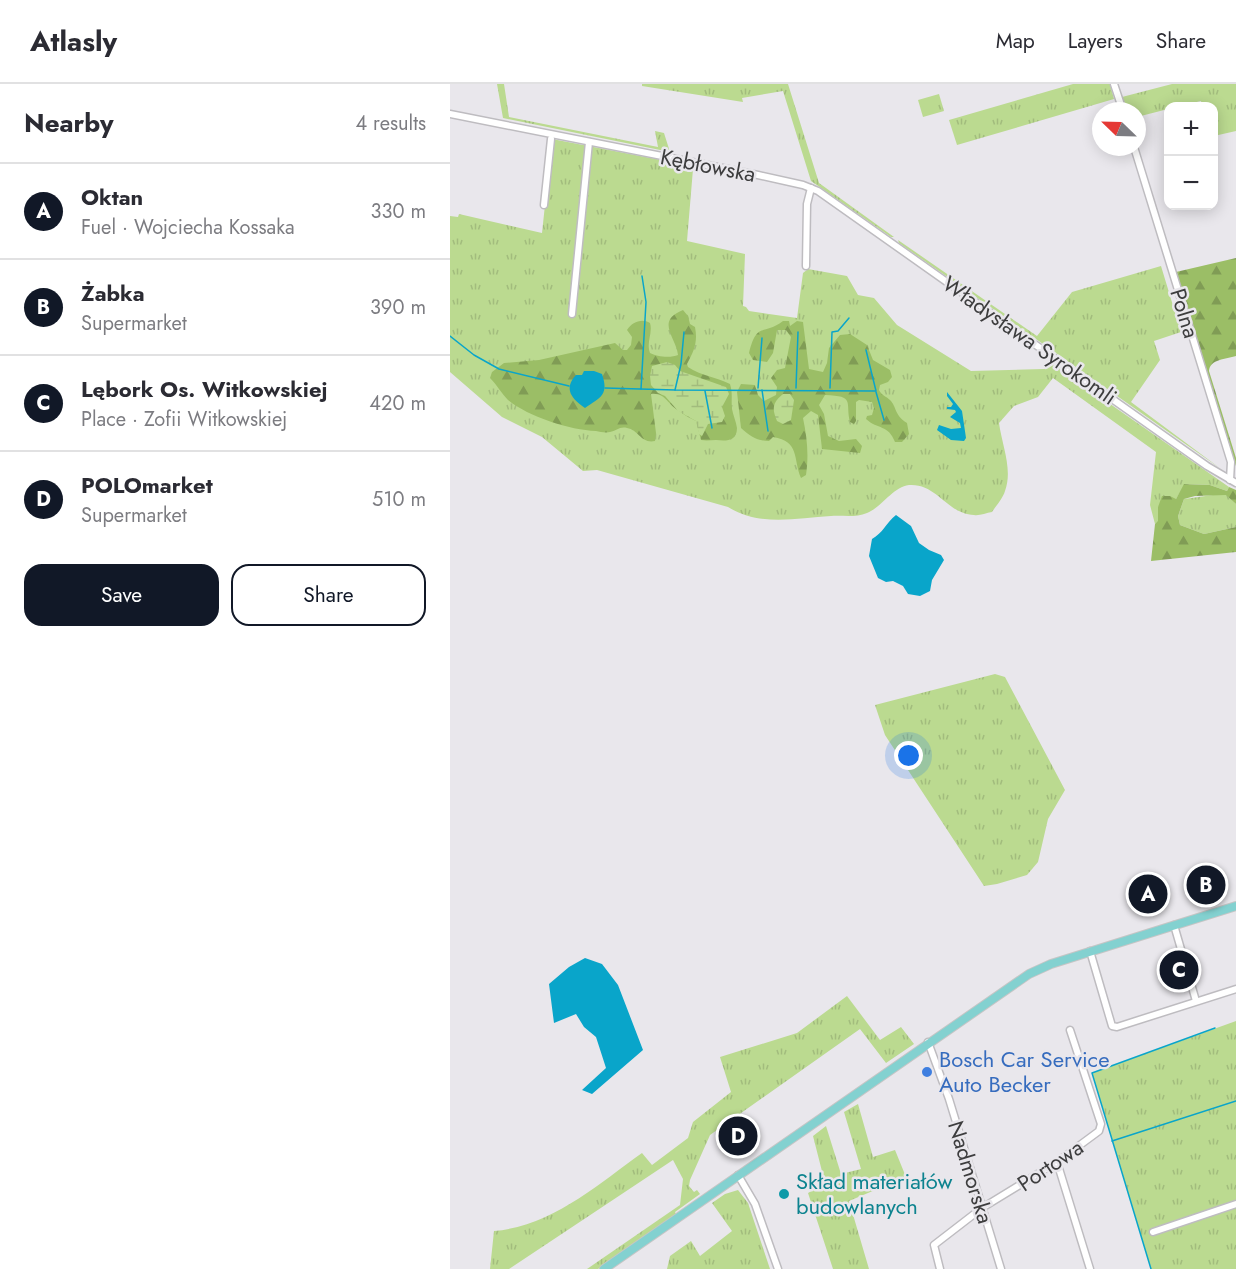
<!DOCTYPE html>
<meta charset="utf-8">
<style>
:root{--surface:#fff;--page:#f2f2f3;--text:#2b2b33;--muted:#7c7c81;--line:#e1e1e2;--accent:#111827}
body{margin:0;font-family:Jost,sans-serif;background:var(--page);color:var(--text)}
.controls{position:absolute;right:18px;top:18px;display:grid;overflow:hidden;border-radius:12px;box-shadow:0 3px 15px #0003}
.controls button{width:54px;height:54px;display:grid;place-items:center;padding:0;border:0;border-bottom:2px solid var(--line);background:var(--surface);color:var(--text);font:30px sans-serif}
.compass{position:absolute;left:642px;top:18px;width:54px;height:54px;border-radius:50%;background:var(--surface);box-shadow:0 3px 15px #0003;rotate:293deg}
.you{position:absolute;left:459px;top:672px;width:21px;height:21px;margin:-15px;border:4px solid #fff;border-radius:50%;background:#1a73e8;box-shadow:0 0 0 9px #1a73e833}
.badge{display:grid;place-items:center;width:39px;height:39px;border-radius:50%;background:var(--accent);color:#fff;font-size:20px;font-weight:700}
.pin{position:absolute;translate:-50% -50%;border:3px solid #fff;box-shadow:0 2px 6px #0006}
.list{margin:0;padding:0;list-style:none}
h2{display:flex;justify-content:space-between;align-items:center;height:78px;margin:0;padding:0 24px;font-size:26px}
h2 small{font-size:20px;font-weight:400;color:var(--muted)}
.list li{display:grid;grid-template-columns:39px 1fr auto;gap:18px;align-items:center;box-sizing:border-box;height:96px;padding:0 24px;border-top:2px solid var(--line)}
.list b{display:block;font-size:22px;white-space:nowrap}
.list p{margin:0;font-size:20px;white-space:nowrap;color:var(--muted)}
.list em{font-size:20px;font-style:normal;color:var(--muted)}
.actions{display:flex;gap:12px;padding:18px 24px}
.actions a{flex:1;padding:14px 0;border:2px solid var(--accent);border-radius:18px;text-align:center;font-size:21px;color:var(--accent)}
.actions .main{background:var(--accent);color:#fff}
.map{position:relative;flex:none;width:786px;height:1185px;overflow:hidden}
header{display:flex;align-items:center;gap:36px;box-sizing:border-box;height:84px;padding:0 30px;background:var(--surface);border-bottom:2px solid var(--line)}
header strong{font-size:28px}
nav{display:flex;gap:33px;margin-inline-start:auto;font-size:21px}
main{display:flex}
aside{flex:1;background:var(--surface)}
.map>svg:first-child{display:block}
.grass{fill:url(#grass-tufts)}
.forest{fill:url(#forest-firs)}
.wetland{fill:url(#wetland-marsh)}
.water{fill:#09a5ca}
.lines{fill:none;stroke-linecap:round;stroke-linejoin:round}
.stream{stroke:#09a5ca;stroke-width:1.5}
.minor-casing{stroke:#bebcc0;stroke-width:9}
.major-casing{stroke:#c5c5c5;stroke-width:10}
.minor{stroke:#fff;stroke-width:6}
.major{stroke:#83d1d0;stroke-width:8}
.shop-dot{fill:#3f7fe0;stroke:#e9e7ec;stroke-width:2}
.culture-dot{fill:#0f9aa8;stroke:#e9e7ec;stroke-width:2}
.labels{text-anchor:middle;stroke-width:5;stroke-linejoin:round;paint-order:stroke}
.street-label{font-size:22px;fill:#3d3d3e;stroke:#e9e7ec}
.shop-label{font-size:22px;fill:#366cbe;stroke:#e9e7ec;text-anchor:start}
.culture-label{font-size:22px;fill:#0d838f;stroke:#e9e7ec;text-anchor:start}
</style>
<header>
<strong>Atlasly</strong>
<nav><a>Map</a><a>Layers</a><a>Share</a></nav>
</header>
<main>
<aside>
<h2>Nearby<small>4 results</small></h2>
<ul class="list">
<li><span class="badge">A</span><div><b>Oktan</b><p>Fuel · Wojciecha Kossaka</p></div><em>330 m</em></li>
<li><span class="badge">B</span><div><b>Żabka</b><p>Supermarket</p></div><em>390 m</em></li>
<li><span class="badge">C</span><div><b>Lębork Os. Witkowskiej</b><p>Place · Zofii Witkowskiej</p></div><em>420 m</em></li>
<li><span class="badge">D</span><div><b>POLOmarket</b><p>Supermarket</p></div><em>510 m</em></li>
</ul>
<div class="actions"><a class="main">Save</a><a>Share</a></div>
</aside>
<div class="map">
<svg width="786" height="1185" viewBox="0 0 786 1185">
<defs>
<pattern id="grass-tufts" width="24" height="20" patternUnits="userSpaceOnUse" patternTransform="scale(1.5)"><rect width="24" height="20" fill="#bbda90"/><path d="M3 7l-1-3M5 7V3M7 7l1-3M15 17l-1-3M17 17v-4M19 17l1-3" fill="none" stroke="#a2bc7d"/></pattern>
<pattern id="forest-firs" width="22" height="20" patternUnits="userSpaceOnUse" patternTransform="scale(1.5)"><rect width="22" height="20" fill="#9bbe66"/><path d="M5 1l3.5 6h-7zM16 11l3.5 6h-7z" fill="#809c55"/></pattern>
<pattern id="wetland-marsh" width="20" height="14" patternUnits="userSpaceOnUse" patternTransform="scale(1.5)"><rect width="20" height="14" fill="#bbda90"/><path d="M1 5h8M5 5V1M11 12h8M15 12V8" fill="none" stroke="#a2bc7d"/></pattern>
</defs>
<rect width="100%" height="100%" fill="#e9e7ec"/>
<g class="grass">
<path d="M47 0H54L59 33 208 63 205 47 214 49 220 68 53 34Z"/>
<path d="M192 0H338L369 99 444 153H441L361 97 333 7 292 14 293 18 192 2Z"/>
<path d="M623 0H660L664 15 507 61 499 36Z"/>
<path d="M722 0H786V47L764 52V22H752L751 17 729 22H718V25L687 33V27H676L672 13Z"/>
<path d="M489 10 494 27 473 33 468 16Z"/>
<path d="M102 55 284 90 285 95 283 93 243 85 237 157 295 170 293 222 296 223 299 227 347 234 353 189 358 185 397 192 408 211 424 214 447 241 521 287 594 285 600 278 779 403 777 407 760 401 735 400 726 415 708 423V438L705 440 700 421 706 368 603 294 588 313 564 322 549 339C552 361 563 386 555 407 553 414 546 422 542 428 536 429 529 432 524 431 497 430 487 399 459 401 443 403 432 423 417 429 405 434 393 431 381 432 346 434 310 443 278 423L147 386 133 387 92 353 52 333 0 288V132L8 133 9 130 92 149Z"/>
<path d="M448 156 587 252 622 208 711 182 731 248 704 257 710 276 681 318 771 385 449 159Z"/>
<path d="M763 411H777L786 420V443L754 450 730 441 728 432 734 415Z"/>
<path d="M545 590 555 593 615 706 598 735 588 778 577 791 547 800 534 802 435 651 425 621Z"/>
<path d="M397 912 430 956 451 943 464 960 436 979 410 945 260 1051 240 1096 239 1102 244 1108 247 1106 250 1110 225 1128 226 1130 217 1137 148 1185H137L230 1121 233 1095 223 1076 59 1185H40L44 1147C102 1142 147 1101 192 1069L202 1081 238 1054 243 1038 281 1008 270 973 347 949Z"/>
<path d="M786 937V1185H701L642 989Z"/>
<path d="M408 1020 423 1073 445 1066 456 1093 399 1117 419 1185H383L358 1109 375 1099 363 1052 376 1042 391 1090 411 1085 394 1028Z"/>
<path d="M288 1106 298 1119 320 1185H217L220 1172 241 1157 250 1172 282 1147 262 1119 275 1110Z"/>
</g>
<g class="forest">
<path d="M786 174V272C776 275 760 275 759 287L786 374V382L726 188Z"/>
<path d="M233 226 238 232 240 240 245 243C248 258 244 267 237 280L238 283C251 292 267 293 280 300 283 310 281 315 282 325 283 331 286 337 287 344 287 358 275 357 266 356 261 356 257 357 251 356L246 337C240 334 234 331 229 327 218 321 215 308 201 310L206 349 205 357C191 360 189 346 177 344 170 342 166 347 160 348 156 349 150 348 146 347 120 346 79 333 58 316 52 310 47 301 40 294L42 288 54 279 89 276 165 259 173 266H177L181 261 182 253 177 246C182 238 192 234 200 239 203 249 196 258 200 269 207 273 221 274 228 271 226 253 205 237 233 226Z"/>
<path d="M333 237H339L340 242 347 237 353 238 359 285 373 288 377 279 379 264 390 251 400 250 417 261 423 276 440 286 442 293 438 298 430 301 429 306C432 312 436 312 440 316 447 323 444 331 457 339L459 350 452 358H445C438 340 428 346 416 335L417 332 422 331 424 324 422 318 409 316 406 318V337L404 340 400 338C395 318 406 312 375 311L369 321 374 330 378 352 389 357 406 355 412 362 410 369 372 365 368 331 361 327 353 334C357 353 359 371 356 391L351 394C343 375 350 357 323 353L319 357C307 357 300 352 291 344L287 308 291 300 305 301 308 311 314 317 326 311 327 303 321 294 327 286 335 284 341 253 336 246H327L323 269 317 278 303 276 299 269C307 237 313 252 333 237Z"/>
<path d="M734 400 760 401 777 407 779 403 786 406V420L776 411 745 412 734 415 728 432 730 441 754 450 786 443V468L701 477 705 440 708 437V423L712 412H720L726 415Z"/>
</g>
<g class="wetland">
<path d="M217 278 225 281 230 287 276 303 279 310 272 323 275 332 272 338 258 340 252 352 249 350 246 337 228 327 215 312 208 309 201 301 200 292 202 282Z"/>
<path d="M333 310H340L344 316 341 336 333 340 327 337C322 325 322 319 333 310Z"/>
</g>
<g class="water">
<path d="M134 287H144L152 290C159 311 151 313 135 324 122 315 113 305 126 291H132Z"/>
<path d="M497 308 512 327 516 354 514 357 501 356 487 346 489 341 501 345 511 344 510 339 500 333 506 328 505 326 497 325V323H501L503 320 497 312Z"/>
<path d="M446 431 461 442 469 459 479 466 491 471 494 476 482 496 480 507 470 512 458 510 453 502 443 497 436 498 428 494 419 472 422 455C433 449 436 439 446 431Z"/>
<path d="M135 874 152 880 168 901 193 966 142 1010 132 1006 156 984 146 953 134 943 126 930 104 939 99 900 119 883Z"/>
</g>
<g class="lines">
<g class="stream">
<path d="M0 252 24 271 49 285 119 302"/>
<path d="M155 304 225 306 426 307 416 266"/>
<path d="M308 304 312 254"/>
<path d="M346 304 348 248"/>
<path d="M380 304 382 248 388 247 399 234"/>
<path d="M191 305 196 218 192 192"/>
<path d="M225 306 231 280 234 248"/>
<path d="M312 306 318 347"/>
<path d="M255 307 262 344"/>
<path d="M426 308 434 336"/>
<path d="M662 1057 786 1017"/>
<path d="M701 1185 642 989 765 944"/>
</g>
<defs>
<g id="minor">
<path d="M664 0 673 27"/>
<path d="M0 30 308 91 353 101 368 107 757 382 786 399"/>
<path d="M684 63 781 378 780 396"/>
<path d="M94 121 101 55"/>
<path d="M356 182 357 120 361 104"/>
<path d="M122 230 139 58"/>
<path d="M724 841 746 917"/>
<path d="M640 867 662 942 667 943 786 905"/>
<path d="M478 958 499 1015 551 1185"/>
<path d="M607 1078 640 1185"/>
<path d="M288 1091 305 1120 328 1185"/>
<path d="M703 1148 786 1120"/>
<path d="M490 1185 484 1161 532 1124 607 1078 649 1047 651 1040 620 946"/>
</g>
<path id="major" d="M154 1185 579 890 601 880 786 822"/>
</defs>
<use href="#minor" class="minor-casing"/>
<use href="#major" class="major-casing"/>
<use href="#minor" class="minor"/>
<use href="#major" class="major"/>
</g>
<circle class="shop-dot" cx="477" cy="988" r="6"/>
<circle class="culture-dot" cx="334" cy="1110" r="6"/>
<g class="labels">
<g class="street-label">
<text transform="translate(258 81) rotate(11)" y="8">Kębłowska</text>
<text transform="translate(735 229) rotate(73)" y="8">Polna</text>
<text transform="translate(580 256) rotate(35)" y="8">Władysława Syrokomli</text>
<text transform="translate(600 1081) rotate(-34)" y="8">Portowa</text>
<text transform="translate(521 1088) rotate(73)" y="8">Nadmorska</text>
</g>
<g class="shop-label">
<text x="489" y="983">Bosch Car Service<tspan x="489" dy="25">Auto Becker</tspan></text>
</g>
<g class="culture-label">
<text x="346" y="1105">Skład materiałów<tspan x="346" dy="25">budowlanych</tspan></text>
</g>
</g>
</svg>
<div class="controls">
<button>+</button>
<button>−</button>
</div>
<svg class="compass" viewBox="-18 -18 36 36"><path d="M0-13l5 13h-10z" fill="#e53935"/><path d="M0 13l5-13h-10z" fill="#7c7c81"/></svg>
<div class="you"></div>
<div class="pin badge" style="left:698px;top:810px">A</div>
<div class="pin badge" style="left:756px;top:801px">B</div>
<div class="pin badge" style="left:729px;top:886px">C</div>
<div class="pin badge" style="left:288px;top:1052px">D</div>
</div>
</main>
